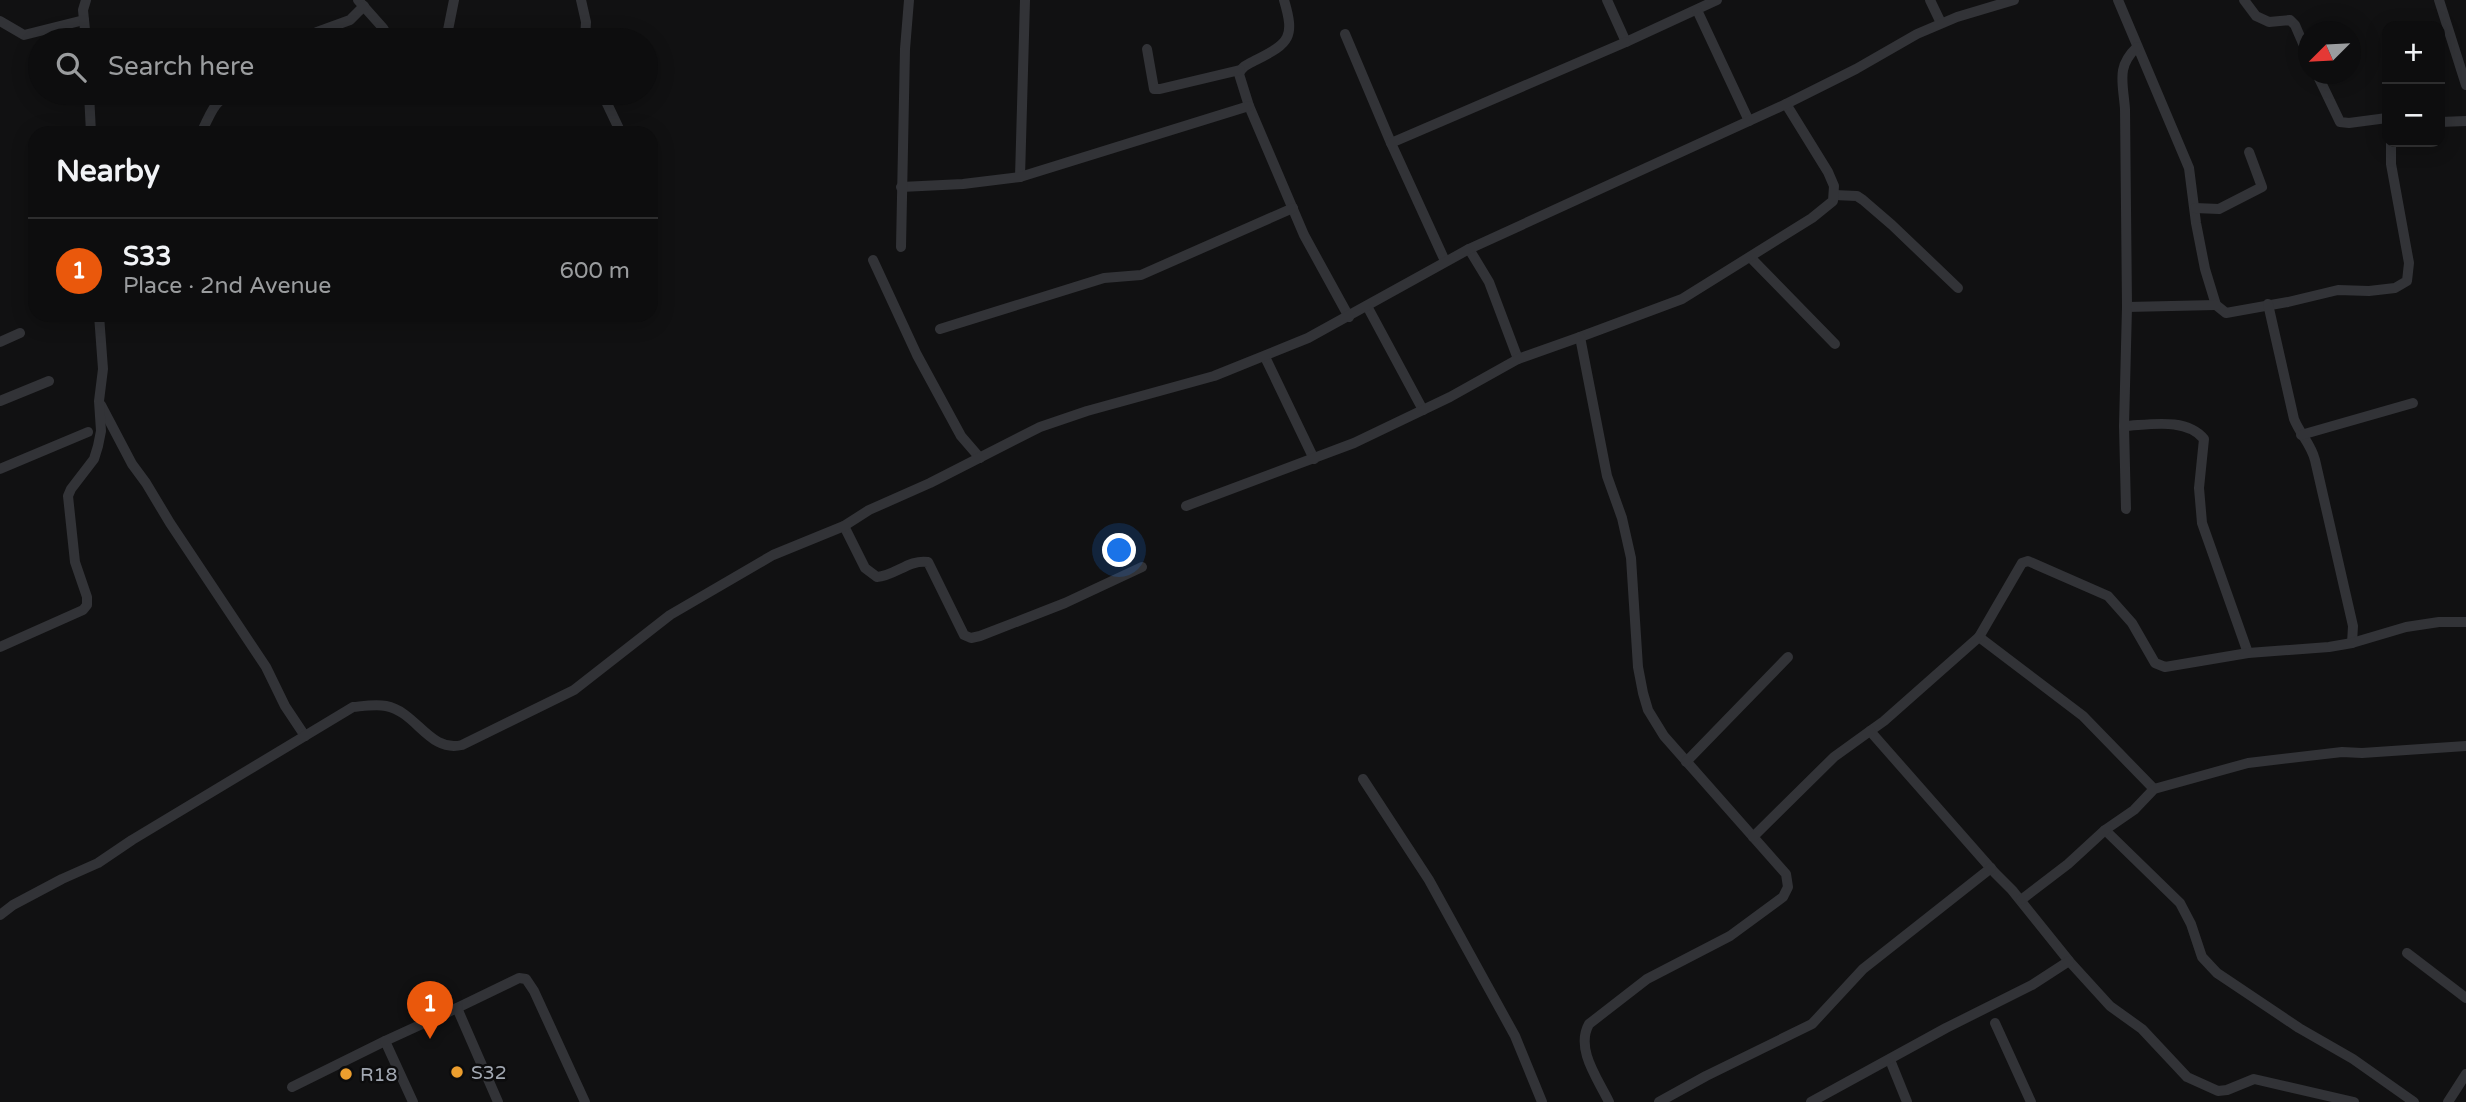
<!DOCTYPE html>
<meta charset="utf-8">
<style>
:root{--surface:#0d0d0e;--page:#161617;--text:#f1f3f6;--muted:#9a9c9e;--line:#2d2d2e;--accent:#ea580c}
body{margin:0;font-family:"Varela Round",sans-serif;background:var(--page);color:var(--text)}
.controls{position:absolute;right:21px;top:21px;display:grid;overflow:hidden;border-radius:14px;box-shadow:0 4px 18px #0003}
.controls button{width:63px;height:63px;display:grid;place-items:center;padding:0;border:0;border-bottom:2px solid var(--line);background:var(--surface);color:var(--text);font:35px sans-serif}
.compass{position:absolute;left:2298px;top:21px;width:63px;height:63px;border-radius:50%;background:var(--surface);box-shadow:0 4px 18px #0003;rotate:246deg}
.you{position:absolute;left:1120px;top:551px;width:24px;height:24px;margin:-18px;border:5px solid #fff;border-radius:50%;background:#1a73e8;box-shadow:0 0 0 10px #1a73e833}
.badge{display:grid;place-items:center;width:46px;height:46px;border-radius:50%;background:var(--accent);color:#fff;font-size:23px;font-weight:700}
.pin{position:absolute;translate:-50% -58px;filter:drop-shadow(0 2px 4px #0008)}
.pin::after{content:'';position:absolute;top:37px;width:24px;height:21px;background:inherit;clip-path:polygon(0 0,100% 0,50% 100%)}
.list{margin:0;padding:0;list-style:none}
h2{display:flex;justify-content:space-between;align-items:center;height:91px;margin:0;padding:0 28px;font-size:30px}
h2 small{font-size:23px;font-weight:400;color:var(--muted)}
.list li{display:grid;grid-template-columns:46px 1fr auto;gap:21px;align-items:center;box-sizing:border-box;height:105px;padding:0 28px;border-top:2px solid var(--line)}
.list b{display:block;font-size:26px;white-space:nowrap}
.list p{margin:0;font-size:23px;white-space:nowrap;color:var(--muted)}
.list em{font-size:23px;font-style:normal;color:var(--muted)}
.icon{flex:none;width:38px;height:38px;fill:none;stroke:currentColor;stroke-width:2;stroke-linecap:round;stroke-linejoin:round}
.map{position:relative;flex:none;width:2466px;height:1102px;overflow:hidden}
.search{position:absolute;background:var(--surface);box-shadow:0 4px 18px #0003;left:28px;top:28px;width:630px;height:77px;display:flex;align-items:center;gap:18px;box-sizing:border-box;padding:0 24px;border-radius:38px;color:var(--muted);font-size:26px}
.panel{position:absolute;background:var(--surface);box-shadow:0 4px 18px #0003;left:28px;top:126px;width:630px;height:196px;border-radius:21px}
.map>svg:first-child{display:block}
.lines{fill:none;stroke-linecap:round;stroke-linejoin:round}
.minor{stroke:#323337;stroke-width:10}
.poi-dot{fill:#ec9e2e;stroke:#0c0c0d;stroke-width:2.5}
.labels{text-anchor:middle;stroke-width:5;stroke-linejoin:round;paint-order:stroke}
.poi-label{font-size:19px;fill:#a2a8b2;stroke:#0c0c0d;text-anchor:start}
</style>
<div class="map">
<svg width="2466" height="1102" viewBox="0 0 2466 1102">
<rect width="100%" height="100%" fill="#111112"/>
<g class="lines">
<g class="minor">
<path d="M358 0 383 28 390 40"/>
<path d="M581 0 586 22 585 40"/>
<path d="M1284 0C1295 37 1290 43 1256 60 1248 64 1242 66 1239 74L1249 106 1304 235 1349 317"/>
<path d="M1607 0 1626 42 1717 0"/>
<path d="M1930 0 1941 23"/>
<path d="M2118 0 2189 168 2196 223 2205 269 2216 305 2226 313 2288 302 2338 290 2369 291 2395 288 2407 281 2409 263 2391 164V142"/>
<path d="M2244 0 2256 16 2269 22 2290 20 2295 25 2308 55"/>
<path d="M2439 0 2466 85"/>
<path d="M1697 10 1749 121"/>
<path d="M0 21 24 35 84 20"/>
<path d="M1345 34 1391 143"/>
<path d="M86 40 83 10 86 0"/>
<path d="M306 40 317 32 350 20 364 6"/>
<path d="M446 40 454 0"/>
<path d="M1147 49 1154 89H1160L1240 70"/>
<path d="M2317 74 2340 122 2349 123 2387 118"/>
<path d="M89 93 91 133"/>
<path d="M602 93 621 133"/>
<path d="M2440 122 2466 121"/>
<path d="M201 133C213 110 214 94 243 95 251 95 258 96 266 93"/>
<path d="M1020 177 1025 0"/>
<path d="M901 187 963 184 1020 177 1249 106"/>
<path d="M1834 195 1857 196 1863 200 1892 225 1958 288"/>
<path d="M2195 208 2219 209 2262 187 2249 152"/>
<path d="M901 247 905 49 909 0"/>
<path d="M1469 249 1489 282 1518 359"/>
<path d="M1751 258 1835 344"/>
<path d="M873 260 917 355 961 436 980 458"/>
<path d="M1445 261 1391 143 1626 42"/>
<path d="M2268 304 2294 419C2300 434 2311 444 2315 460L2353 626 2352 643"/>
<path d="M1367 306 1423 410"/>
<path d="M2127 307 2216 305"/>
<path d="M940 329 1104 278 1141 275 1293 208"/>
<path d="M1580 337 1682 299 1812 218 1833 201 1834 186 1828 172 1786 104"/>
<path d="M0 342 20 333"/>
<path d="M1265 357 1314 459"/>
<path d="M0 401 49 381"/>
<path d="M101 405 132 464 146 483 170 523 266 667 285 706 305 736"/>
<path d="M2124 426C2149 425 2186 417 2204 439L2199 488 2202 523 2248 653"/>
<path d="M2301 435 2413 403"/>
<path d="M0 469 88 432"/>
<path d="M1186 506 1354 443 1450 397 1518 359 1580 337 1607 476 1622 518 1631 558 1638 667 1643 693 1648 710 1664 736 1786 874 1788 887 1783 897 1730 936 1647 979 1589 1024C1575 1049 1598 1079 1609 1102"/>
<path d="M2126 509 2124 426 2127 307 2125 109C2123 82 2116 67 2137 47"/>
<path d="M844 526 865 568 877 577C895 576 909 559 928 562L964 635 971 638 980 636 1065 603 1142 567"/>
<path d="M1979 637 2083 716 2154 789"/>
<path d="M0 647 83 610 87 605V597L75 562 68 496 71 489 94 459 98 446 101 431 99 401 103 369 99 315"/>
<path d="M1870 731 1884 721 1979 637 2022 563 2028 561 2108 596 2132 623 2155 663 2165 667 2248 653 2329 647 2352 643 2406 627 2439 622H2466"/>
<path d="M1686 762 1788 657"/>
<path d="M1363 779 1429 880 1515 1036 1542 1102"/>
<path d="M2105 830 2180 903 2191 924 2202 957 2217 973 2299 1028 2353 1059 2414 1102"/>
<path d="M1753 837 1834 757 1870 731 1995 873 2012 890 2069 961 2110 1006 2142 1029 2187 1077 2218 1091 2227 1090 2254 1079 2354 1102"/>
<path d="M2021 900 2068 864 2105 830 2134 810 2154 789 2248 763 2342 752 2362 753 2466 746"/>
<path d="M0 915 13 905 62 879 98 863 132 840 353 707C364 706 376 704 386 706 417 712 429 753 462 745L574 690 670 615 773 555 844 526 869 510 930 483 1040 427 1087 411 1214 376 1308 338 1469 249 1786 104 1856 69 1917 34 1957 17 2014 0"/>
<path d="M2407 953 2466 998"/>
<path d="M457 1008 519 978 526 979 534 991 585 1102"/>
<path d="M1995 1023 2031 1102"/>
<path d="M1890 1060 1907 1102"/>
<path d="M292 1087 385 1041"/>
<path d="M413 1102 385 1041 457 1008 498 1102"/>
<path d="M1659 1102 1706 1076 1812 1024 1863 969 1991 868"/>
<path d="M1811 1102 1946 1028 2032 985 2069 961"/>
<path d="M2448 1102 2466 1074"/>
</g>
</g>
<g class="poi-dot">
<circle cx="457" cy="1072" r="7"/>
<circle cx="346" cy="1074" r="7"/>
</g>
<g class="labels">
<g class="poi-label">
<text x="471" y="1079">S32</text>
<text x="360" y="1081">R18</text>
</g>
</g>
</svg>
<div class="controls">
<button>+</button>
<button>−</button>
</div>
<svg class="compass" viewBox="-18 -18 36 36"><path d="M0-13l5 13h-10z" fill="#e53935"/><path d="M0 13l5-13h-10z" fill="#9a9c9e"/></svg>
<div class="you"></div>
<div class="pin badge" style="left:430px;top:1039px">1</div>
<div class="search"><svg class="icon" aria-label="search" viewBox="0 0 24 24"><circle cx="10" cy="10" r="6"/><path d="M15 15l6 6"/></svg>Search here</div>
<section class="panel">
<h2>Nearby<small></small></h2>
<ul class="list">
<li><span class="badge">1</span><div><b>S33</b><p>Place · 2nd Avenue</p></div><em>600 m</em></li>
</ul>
</section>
</div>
